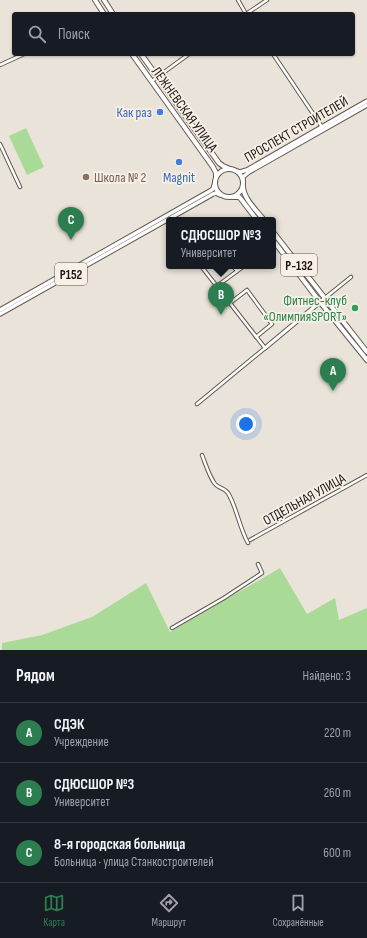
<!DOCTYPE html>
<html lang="ru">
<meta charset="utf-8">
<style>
:root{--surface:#171b24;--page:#20242c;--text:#f1f3f6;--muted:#9ea1a6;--line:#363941;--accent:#2c7d4f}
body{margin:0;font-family:"Sofia Sans Condensed",sans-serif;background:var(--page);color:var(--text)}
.you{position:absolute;left:246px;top:424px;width:14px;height:14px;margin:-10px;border:3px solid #fff;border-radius:50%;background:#1a73e8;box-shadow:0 0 0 6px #1a73e833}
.badge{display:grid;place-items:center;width:26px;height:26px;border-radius:50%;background:var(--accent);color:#fff;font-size:13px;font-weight:700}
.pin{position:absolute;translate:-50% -33px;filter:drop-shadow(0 1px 2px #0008)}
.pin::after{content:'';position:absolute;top:21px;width:14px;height:12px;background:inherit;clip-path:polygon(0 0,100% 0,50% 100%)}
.popup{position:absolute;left:166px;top:217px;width:110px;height:52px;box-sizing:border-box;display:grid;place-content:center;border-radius:4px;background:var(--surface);filter:drop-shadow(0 1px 3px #0005);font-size:13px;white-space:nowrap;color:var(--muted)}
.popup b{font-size:15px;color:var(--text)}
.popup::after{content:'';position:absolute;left:50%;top:100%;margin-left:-8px;border:8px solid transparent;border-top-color:var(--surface)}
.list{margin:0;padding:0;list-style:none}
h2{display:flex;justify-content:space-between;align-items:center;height:52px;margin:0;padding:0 16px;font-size:17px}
h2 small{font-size:13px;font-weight:400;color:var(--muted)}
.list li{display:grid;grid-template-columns:26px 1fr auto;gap:12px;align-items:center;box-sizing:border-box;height:60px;padding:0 16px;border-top:1px solid var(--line)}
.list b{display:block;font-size:15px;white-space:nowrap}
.list p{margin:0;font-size:13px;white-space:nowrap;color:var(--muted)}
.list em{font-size:13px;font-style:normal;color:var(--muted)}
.icon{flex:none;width:22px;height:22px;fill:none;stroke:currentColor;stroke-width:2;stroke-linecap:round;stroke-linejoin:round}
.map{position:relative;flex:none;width:367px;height:650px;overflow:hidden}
.search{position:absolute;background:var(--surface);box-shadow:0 1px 3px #0004;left:12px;right:12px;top:12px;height:44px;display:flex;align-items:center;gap:10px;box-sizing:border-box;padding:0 14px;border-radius:4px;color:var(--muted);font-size:15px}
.sheet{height:232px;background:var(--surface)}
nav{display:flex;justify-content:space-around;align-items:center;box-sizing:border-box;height:56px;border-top:1px solid var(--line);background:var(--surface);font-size:11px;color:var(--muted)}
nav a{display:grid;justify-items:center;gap:2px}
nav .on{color:var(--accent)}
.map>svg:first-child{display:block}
.green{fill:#aada98}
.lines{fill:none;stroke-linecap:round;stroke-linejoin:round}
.minor-casing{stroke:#615a52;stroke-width:4.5}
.tertiary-casing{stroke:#615a52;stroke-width:5}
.primary-casing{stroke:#615a52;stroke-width:5.5}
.trunk-casing{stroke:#615a52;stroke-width:6}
.minor{stroke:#fff;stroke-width:2.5}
.tertiary{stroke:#fff;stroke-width:3}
.primary{stroke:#fff;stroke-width:3.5}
.trunk{stroke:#fff;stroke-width:4}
.shop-dot{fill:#3f7fe0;stroke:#f8f0e6;stroke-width:1.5}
.education-dot{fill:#8d6e63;stroke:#f8f0e6;stroke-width:1.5}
.leisure-dot{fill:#2e9e5b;stroke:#f8f0e6;stroke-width:1.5}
.labels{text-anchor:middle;stroke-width:3.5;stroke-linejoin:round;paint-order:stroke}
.shield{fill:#f8f0e6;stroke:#5c5752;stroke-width:1}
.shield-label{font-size:13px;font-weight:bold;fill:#191613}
.street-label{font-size:14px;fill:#191613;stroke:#f8f0e6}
.shop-label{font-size:14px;fill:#366cbe;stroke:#f8f0e6;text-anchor:end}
.education-label{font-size:14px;fill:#785e54;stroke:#f8f0e6;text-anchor:start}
.leisure-label{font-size:14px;fill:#27864d;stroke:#f8f0e6;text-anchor:end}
</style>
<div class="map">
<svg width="367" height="650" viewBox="0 0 367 650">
<rect width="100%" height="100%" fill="#eae3d9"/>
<g class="green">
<path d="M26 128 44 167 27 175 9 136Z"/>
<path d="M280 568 307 614 335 598 339 620 367 608V650H2V643L42 635 92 617 146 583 170 632Z"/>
</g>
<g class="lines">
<defs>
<g id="minor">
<path d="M238 0 246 14"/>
<path d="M246 14 267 0"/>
<path d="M273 54 322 127"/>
<path d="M0 65 24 54"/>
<path d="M152 81 189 54"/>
<path d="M0 144 20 187"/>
<path d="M233 266 237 271"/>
<path d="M217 286 244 266"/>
<path d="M325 298 351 277"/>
<path d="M230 303 247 290 272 324 256 337"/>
<path d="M197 404 265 348 201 266"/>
<path d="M202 455C206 465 209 476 215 484 218 488 225 488 228 493 237 508 239 527 248 543"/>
<path d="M250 540 367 475"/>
<path d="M172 628 224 598 262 573 258 564"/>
</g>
<path id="tertiary" d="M265 348 325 298"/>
<g id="primary">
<path d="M236 171 240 172 247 170 367 101"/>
<path d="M243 181V177L249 172 367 105"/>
<path d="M0 310 210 191 213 189 215 182"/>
<path d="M0 314 213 194 216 193 220 195"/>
</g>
<g id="trunk">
<path d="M95 0 104 14"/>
<path d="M104 0 113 14"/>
<path d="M132 54 213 167 216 173V177"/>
<path d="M141 54 219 163 223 166 230 169"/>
<circle cx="229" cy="183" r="14"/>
<path d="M243 187C244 199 256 210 264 220"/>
<path d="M233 197H239L241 199 257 220"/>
<path d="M273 232 367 352"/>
<path d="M273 240 320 302 367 360"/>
</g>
</defs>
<use href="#minor" class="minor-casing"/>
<use href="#tertiary" class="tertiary-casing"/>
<use href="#primary" class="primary-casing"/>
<use href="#trunk" class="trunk-casing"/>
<use href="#minor" class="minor"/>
<use href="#tertiary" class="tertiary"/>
<use href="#primary" class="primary"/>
<use href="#trunk" class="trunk"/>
</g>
<g class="shop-dot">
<circle cx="160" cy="112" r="4"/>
<circle cx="179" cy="162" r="4"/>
</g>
<circle class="education-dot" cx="86" cy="177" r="4"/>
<circle class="leisure-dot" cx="355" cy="308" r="4"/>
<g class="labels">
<g class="shield">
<rect x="281" y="254" width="36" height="22" rx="3"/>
<rect x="55" y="263" width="32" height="22" rx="3"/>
</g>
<g class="shield-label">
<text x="299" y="270">Р-132</text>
<text x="71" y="279">Р152</text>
</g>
<g class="street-label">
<text transform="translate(185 109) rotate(54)" y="5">ЛЕЖНЕВСКАЯ УЛИЦА</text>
<text transform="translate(296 129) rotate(-30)" y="5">ПРОСПЕКТ СТРОИТЕЛЕЙ</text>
<text transform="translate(304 499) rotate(-29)" y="5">ОТДЕЛЬНАЯ УЛИЦА</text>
</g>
<g class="shop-label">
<text x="152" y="117">Как раз</text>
<text x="179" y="182" text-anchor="middle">Magnit</text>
</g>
<g class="education-label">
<text x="94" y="182">Школа № 2</text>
</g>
<g class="leisure-label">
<text x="347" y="305">Фитнес-клуб<tspan x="347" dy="16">«ОлимпияSPORT»</tspan></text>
</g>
</g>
</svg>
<div class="you"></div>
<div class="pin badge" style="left:333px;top:391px">A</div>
<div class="pin badge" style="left:221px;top:315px">B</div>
<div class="popup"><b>СДЮСШОР №3</b>Университет</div>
<div class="pin badge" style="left:71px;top:240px">C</div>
<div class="search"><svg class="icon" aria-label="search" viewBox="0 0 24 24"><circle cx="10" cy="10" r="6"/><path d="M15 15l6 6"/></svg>Поиск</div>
</div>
<section class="sheet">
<h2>Рядом<small>Найдено: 3</small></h2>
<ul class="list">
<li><span class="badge">A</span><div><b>СДЭК</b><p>Учреждение</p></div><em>220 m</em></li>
<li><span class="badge">B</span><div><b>СДЮСШОР №3</b><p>Университет</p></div><em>260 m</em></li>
<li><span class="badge">C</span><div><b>8-я городская больница</b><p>Больница · улица Станкостроителей</p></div><em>600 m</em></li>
</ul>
</section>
<nav>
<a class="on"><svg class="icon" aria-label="map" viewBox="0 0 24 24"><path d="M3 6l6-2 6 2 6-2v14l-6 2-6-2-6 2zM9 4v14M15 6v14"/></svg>Карта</a>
<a><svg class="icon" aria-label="directions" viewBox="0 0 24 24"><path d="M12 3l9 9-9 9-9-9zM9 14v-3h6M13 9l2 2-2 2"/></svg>Маршрут</a>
<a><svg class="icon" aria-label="saved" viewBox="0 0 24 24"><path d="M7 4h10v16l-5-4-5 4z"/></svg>Сохранённые</a>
</nav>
